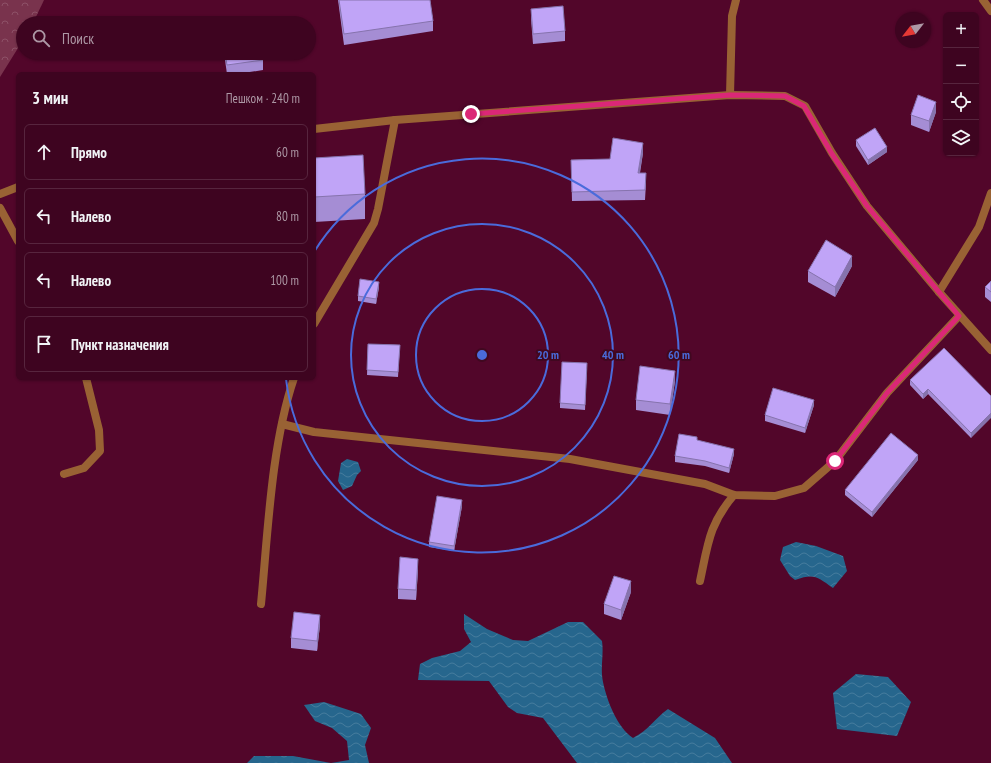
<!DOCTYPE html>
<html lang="ru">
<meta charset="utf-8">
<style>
:root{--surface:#3e0420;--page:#450e29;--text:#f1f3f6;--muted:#ad98a5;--line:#57253e}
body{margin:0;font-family:"PT Sans Narrow",sans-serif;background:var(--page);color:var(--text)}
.controls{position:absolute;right:12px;top:12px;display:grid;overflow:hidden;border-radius:6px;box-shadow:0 1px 3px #0004}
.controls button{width:36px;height:36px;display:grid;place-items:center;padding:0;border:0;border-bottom:1px solid var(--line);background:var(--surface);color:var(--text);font:20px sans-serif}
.compass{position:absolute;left:895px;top:12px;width:36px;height:36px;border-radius:50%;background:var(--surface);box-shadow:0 1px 3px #0004;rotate:239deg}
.stop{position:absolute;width:12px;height:12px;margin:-9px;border:3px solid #db2777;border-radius:50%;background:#fff}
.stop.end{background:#db2777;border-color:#fff;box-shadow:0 1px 4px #0008}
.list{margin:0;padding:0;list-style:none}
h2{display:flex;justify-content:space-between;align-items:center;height:52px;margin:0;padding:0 16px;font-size:17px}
h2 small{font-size:13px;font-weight:400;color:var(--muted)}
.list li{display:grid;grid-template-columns:26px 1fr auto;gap:12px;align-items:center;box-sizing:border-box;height:56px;margin:0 8px 8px;padding:0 8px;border:1px solid var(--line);border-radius:6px}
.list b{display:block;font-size:15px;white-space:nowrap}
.list em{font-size:13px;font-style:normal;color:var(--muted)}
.icon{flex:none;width:22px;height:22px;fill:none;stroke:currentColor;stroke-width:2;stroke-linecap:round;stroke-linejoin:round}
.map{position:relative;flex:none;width:991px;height:763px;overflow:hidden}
.search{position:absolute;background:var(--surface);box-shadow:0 1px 3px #0004;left:16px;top:16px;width:300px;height:44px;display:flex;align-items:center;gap:10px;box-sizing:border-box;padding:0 14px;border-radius:22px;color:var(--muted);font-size:15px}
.panel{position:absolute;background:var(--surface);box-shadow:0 1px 3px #0004;left:16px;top:72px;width:300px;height:308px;border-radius:6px}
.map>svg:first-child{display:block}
.forest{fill:url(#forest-crowns)}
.water{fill:url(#water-waves)}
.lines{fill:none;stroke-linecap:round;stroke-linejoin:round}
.lane{stroke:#996234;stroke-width:8}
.street{stroke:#996234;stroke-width:8}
.wall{fill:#a58dd4}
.shaded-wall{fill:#8673ad}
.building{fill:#c0a4f7;stroke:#8673ad}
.route{stroke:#db2777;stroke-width:5}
.ring{fill:none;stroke:#4a6bdb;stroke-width:2}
.centre{fill:#4a6bdb;stroke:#400820;stroke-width:2}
.ring-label{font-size:12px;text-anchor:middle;font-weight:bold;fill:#4a6bdb;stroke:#400820;stroke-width:4;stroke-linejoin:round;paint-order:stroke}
</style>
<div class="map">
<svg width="991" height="763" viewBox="0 0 991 763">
<defs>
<pattern id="forest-crowns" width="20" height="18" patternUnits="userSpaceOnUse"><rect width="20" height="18" fill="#79334d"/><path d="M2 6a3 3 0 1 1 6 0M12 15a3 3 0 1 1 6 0" fill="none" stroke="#8d5067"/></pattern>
<pattern id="water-waves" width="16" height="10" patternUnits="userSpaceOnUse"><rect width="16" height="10" fill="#26668d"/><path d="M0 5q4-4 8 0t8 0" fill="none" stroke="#467c9d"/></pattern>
</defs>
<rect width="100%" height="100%" fill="#52062a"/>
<path class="forest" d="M0 0H44L33 23H23V40L0 77Z"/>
<g class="water">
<path d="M347 459 358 462 361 471 357 475 352 486 343 490 338 481 341 463Z"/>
<path d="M796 542 816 546 843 556 847 571 833 588C817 577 815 573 795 580L790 576 780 560 783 547Z"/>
<path d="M464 614 487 629 513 640 528 641 568 622H583L602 641C604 655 600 668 603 682 607 701 617 727 633 738 649 730 654 719 668 709L715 738 732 763H577L543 718 517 713 508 707 489 681 418 680 420 664 432 658 460 651 471 642 464 629Z"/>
<path d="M856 674 888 677 911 702 897 736 837 729 833 693Z"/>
<path d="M324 702 361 714 371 728 365 745 369 763H247L254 756H293L331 763 349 760 347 741 332 728 315 721 304 705Z"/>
</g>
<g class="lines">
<g class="lane">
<path d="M983 0 991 11"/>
<path d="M730 95 732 16 736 0"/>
<path d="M0 208 18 241"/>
<path d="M314 324 374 223 378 209 395 120"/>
<path d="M64 474 84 468 100 451 99 430 86 378"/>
<path d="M700 581C708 544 709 524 734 495"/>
<path d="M261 604C268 532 271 446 294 378"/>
</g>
<g class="street">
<path d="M314 129 395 120 730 95 785 96 805 106 832 153 867 206 939 292 991 350"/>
<path d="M0 194 18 187"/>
<path d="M939 292 979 227 991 193"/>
<path d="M282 424 314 432 570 459 705 484 734 495 775 496 804 488 835 461 887 393 959 316"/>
</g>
</g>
<g class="wall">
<path d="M338 0H430L433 21V31L344 45Z"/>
<path d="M531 9 565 31V41L533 44 531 19Z"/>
<path d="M224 53H262L263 60V70L237 74H227Z"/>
<path d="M936 112 929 132 911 125V115Z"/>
<path d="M856 140 887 152 868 165 856 146Z"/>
<path d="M643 153 640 173 646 183 645 200 572 201 571 160 610 159Z"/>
<path d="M314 158 365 194V219L314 222Z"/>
<path d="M852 266 835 297 808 282V271Z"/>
<path d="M991 281V302L985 297V287Z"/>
<path d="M379 287 376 304 358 301V296Z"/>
<path d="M368 344 400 345 398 377 367 375Z"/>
<path d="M587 368 585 410 560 408V403Z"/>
<path d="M910 380 991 396 971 438 928 394 923 399 910 385Z"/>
<path d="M675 381 670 415 636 410V400Z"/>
<path d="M814 405 805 433 765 421V415Z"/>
<path d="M697 440 734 454 729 473 705 466 675 462V456Z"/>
<path d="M918 460 872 517 845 495V490Z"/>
<path d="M462 506 454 551 429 547V542Z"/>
<path d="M418 569 416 600 398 599V589Z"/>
<path d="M631 592 621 620 604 614V604Z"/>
<path d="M320 625 317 651 291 648V638Z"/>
</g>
<g class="shaded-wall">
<path d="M936 102V112L929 132V121Z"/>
<path d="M643 143V153L638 182V173Z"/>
<path d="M887 147V152L868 165V160Z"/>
<path d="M852 256V266L835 297V287Z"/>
<path d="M379 282V287L376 304V299Z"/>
<path d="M675 371V381L670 415V404Z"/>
<path d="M928 389V394L923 399V394Z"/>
<path d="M814 400V405L805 433V428Z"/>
<path d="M991 413V418L971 438V433Z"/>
<path d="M734 449V454L729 473V468Z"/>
<path d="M918 455V460L872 517V512Z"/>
<path d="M462 500V506L454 551V546Z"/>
<path d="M418 559V569L416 600V590Z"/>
<path d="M631 581V592L621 620V610Z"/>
<path d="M320 615V625L317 651V641Z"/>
</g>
<g class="building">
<path d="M339 0H430L433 21 344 34Z"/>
<path d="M563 6 565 31 533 34 531 9Z"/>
<path d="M225 53H262L263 60 227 65Z"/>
<path d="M918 95 936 102 929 121 911 115Z"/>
<path d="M875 128 887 147 868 160 856 140Z"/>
<path d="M613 138 643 143 638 173H646L645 190 572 192 571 160 610 159Z"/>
<path d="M363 155 365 194 314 197V158Z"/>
<path d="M826 240 852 256 835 287 808 271Z"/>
<path d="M360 279 379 282 376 299 358 296Z"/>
<path d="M991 281V292L985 287Z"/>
<path d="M368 344 400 345 398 372 367 370Z"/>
<path d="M944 348 991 396V413L971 433 928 389 923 394 910 380Z"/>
<path d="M562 362 587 363 585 405 560 403Z"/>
<path d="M640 366 675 371 670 404 636 400Z"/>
<path d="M773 388 814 400 805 428 765 415Z"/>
<path d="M891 433 918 455 872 512 845 490Z"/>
<path d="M679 434 697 437V440L734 449 729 468 705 461 675 456Z"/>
<path d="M437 496 462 500 454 546 429 542Z"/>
<path d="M400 557 418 559 416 590 398 589Z"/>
<path d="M614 576 631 581 621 610 604 604Z"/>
<path d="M294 612 320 615 317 641 291 638Z"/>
</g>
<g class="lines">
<path class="route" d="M471 114 730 95 785 96 804 106 832 154 867 206 959 316 887 393 835 461"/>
</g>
<g class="ring">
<circle cx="482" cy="355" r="66"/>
<circle cx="482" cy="355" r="131"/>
<path d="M314 252A197 197 0 1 1 286 379"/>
</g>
<circle cx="482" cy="355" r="6" class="centre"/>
<g class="ring-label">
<text x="548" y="359">20 m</text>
<text x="613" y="359">40 m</text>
<text x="679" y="359">60 m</text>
</g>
</svg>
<div class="controls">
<button>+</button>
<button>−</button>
<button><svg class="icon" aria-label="locate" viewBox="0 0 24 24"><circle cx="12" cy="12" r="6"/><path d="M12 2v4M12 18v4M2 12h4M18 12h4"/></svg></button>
<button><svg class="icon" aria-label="layers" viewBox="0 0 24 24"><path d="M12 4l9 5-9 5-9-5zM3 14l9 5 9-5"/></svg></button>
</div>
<svg class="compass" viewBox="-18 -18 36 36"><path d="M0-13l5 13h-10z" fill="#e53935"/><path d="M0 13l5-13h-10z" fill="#ad98a5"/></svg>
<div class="stop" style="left:835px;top:461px"></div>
<div class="stop end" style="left:471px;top:114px"></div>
<div class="search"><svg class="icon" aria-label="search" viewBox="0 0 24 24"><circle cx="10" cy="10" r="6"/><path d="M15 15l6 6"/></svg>Поиск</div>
<section class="panel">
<h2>3 мин<small>Пешком · 240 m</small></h2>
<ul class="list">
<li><svg class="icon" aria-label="ahead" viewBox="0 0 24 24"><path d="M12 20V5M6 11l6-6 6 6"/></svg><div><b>Прямо</b></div><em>60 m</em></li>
<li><svg class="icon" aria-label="left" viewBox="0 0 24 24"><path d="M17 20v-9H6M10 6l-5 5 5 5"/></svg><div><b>Налево</b></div><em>80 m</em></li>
<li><svg class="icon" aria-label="left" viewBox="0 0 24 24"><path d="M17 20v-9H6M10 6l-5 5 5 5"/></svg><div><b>Налево</b></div><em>100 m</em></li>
<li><svg class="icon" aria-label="arrive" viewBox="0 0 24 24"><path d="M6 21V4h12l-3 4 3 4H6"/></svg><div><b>Пункт назначения</b></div></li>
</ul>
</section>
</div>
